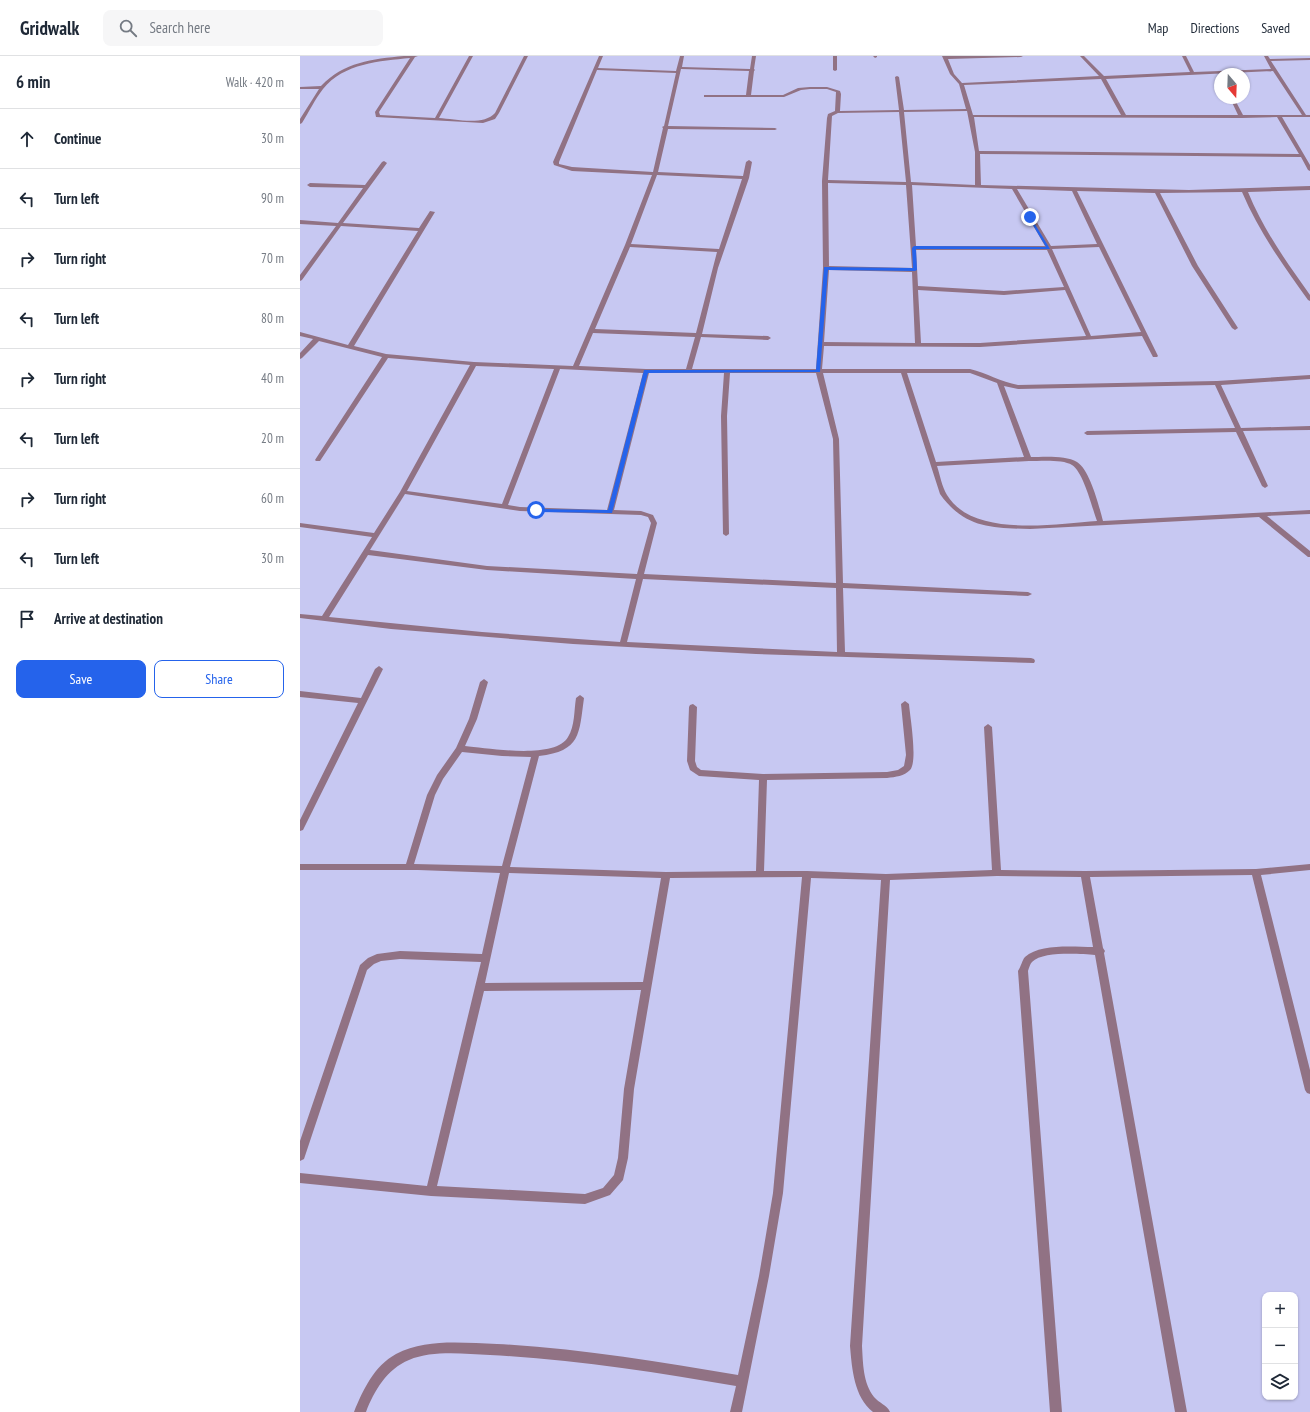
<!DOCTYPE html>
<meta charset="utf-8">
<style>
:root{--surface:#fff;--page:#f6f6f7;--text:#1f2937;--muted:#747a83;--line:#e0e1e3;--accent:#2563eb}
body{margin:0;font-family:"PT Sans Narrow",sans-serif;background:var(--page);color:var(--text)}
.controls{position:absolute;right:12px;bottom:12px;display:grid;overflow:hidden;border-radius:8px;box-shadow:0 1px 3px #0004}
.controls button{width:36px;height:36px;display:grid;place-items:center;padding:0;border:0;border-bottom:1px solid var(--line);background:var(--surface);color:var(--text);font:20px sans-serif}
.compass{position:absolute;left:914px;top:12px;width:36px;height:36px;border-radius:50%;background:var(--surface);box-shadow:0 1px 3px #0004;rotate:161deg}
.stop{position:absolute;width:12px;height:12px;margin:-9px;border:3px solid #2563eb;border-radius:50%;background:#fff}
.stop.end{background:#2563eb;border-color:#fff;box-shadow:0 1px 4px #0008}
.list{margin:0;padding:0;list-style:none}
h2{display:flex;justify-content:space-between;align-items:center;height:52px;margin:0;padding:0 16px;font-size:17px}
h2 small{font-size:13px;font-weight:400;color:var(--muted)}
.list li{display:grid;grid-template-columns:26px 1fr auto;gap:12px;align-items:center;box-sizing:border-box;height:60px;padding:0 16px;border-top:1px solid var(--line)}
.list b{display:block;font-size:15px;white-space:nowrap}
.list em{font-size:13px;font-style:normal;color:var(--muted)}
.actions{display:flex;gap:8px;padding:12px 16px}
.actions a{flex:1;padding:9px 0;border:1px solid var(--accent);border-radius:8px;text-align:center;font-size:14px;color:var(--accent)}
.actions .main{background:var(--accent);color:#fff}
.icon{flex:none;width:22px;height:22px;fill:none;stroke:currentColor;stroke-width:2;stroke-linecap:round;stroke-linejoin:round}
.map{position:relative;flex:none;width:1010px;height:1356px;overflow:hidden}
header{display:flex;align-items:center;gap:24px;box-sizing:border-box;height:56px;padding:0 20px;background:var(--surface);border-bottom:1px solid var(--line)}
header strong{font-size:19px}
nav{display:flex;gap:22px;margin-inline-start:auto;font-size:14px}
.search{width:280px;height:36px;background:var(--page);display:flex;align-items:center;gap:10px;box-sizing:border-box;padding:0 14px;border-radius:8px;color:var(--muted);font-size:15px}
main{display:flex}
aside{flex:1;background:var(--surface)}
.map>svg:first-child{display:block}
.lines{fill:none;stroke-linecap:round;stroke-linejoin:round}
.minor{fill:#917284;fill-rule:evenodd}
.route{fill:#2563eb}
</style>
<header>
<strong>Gridwalk</strong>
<div class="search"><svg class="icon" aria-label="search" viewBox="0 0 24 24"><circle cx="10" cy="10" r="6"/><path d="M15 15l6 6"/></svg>Search here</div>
<nav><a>Map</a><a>Directions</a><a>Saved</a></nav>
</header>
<main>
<aside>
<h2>6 min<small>Walk · 420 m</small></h2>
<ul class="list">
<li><svg class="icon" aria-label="ahead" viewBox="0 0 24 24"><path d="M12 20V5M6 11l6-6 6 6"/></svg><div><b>Continue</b></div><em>30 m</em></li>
<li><svg class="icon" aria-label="left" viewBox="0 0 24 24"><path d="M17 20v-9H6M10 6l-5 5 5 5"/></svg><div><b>Turn left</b></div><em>90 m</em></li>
<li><svg class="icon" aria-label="right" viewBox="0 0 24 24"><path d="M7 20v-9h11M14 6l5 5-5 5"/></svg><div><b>Turn right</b></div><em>70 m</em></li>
<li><svg class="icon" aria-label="left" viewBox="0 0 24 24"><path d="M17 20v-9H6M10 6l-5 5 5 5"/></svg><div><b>Turn left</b></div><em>80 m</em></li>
<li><svg class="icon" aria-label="right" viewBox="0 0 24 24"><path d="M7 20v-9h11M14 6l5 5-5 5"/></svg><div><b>Turn right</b></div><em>40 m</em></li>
<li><svg class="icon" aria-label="left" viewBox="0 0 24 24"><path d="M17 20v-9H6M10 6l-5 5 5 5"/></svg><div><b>Turn left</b></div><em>20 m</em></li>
<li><svg class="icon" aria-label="right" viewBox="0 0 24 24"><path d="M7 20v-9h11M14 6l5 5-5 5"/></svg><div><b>Turn right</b></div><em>60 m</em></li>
<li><svg class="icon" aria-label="left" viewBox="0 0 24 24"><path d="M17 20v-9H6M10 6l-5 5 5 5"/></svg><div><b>Turn left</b></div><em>30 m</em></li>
<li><svg class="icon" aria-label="arrive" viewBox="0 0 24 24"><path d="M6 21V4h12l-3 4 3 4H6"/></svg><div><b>Arrive at destination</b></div></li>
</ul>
<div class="actions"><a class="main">Save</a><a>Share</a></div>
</aside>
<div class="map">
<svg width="1010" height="1356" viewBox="0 0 1010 1356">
<rect width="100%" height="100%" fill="#c7c8f2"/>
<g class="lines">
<g class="minor">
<path d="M104 0H118L115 1 79 56 80 59 135 62 169 0H173L139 62C155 63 184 70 195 57L224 0H228L199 57 195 63 183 67 76 61 75 56 110 2C80 5 44 7 23 33 15 43 9 56 2 67L0 68V63L19 33H0V31L21 30C44 6 72 3 104 0Z"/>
<path d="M299 0H303L298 12 376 15 380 0H384L382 11 450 13 452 0H456L454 13 455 14 454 15 451 39H483L498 32 510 31H527L540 35 541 38 540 55 599 54 595 21 597 20 599 21 604 54 666 53 659 28 650 18 642 0H723L721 1 648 3 654 18 662 27 799 20 780 0H784L804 20 890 16 882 0H886L894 16 971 13 964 0H968L970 3 1010 2V4L971 5 1006 59H1010V61H982L1010 109V115L1008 114 1001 101 680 98 681 129 889 134 1010 130V134L948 136C964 175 986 205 1010 239V245L1008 244C983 209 959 176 942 136L860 137 898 210 938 272 935 274 932 272 892 210 855 137 777 135 858 300 857 301H853L842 280 680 291 524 290 522 313H670C687 317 701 326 718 329L917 325 1010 319V323L921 329 941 372 1010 370V374L943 375 968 430 965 432 962 430 936 376 787 379 784 377 787 375 935 372 915 329 718 333 704 330 731 401C743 401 766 399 777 406 790 414 799 450 803 465L1010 454V458L967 460 1010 495V501H1008L959 461 730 473C691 472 664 472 640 438L601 317H523L539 383 543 527 728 536 732 538 728 540 543 532 545 596 731 602 734 603 735 605 734 607 456 598 273 588 91 573 0 562V558L22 560 72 481 0 471V467L74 477 100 436 170 309 88 302 20 405H16L15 404 82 301 19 285 2 302 0 303V297L13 283 0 280V276L48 289 118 175 41 170 2 224 0 225V219L36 170 0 168V164L38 167 63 132 10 131 7 129 10 127 65 129 82 106 84 105 87 107 43 167 119 172 130 155 135 156 54 290 86 298 174 306 273 310 325 189 352 119 272 115 254 109 253 106ZM381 13 449 15 446 39H404V41H484L501 34 510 33H527L536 36 535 55 528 58 527 62 522 125 523 212 516 313H392L401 281 468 284 471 282 468 280 402 278 418 212 449 122 452 106 449 104 446 106 443 120 358 116 368 73 475 74 477 73 475 72 368 70ZM297 14 376 17 364 70 362 71 363 72 353 116 272 111 259 108V106ZM973 15 1002 59H943L934 42H930L938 59H826L806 23ZM801 23 821 59H673L664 29ZM667 55 675 96V129L611 126 604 56ZM599 56 606 126 528 124 532 60 538 57ZM674 61 942 62 977 61 999 98 679 95ZM357 119 442 123 419 193 331 188ZM528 127 606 129 612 212 529 210ZM612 129 712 133 745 190H616ZM717 133 772 135 797 188 751 190ZM330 191 417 196 396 277 295 273ZM799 191 841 276 791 280 752 193ZM616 194H747L764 231 704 235 618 230ZM529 214 612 216 615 287 524 286ZM618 234 704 239 765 234 786 280 680 287H621ZM293 277 395 281 386 313H346L279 310ZM176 310 254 313 202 448 107 435ZM260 313 343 317 307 454 220 451 208 449ZM349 317H424L421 360 423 478 426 480 429 478 427 360 430 317H516L533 383 536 527 344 518 357 467 353 459 341 455 314 454ZM607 317H670L697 327 724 401 636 406ZM729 405C740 405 763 403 772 409 784 417 792 452 797 465 754 468 673 482 647 439 642 431 640 419 637 410ZM105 438 220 455 341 459 348 461 351 467 337 518 187 510 70 494ZM68 499 187 514 336 523 320 586 182 576 29 561ZM343 523 536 532 537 596 327 586Z"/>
<path d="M533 0H537V14L535 15 533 14Z"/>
<path d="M573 0H577V1L575 2Z"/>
<path d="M79 610 83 613 4 772 3 774 0 775V764L58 647 0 641V635L61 642 75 613Z"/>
<path d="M184 623 188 626 177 663 165 690C188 692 255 704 268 681 275 670 274 654 276 642L280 639 284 642C279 678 281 695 239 700L210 811 366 816 456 815 459 724 399 720 390 714 387 705 389 651 390 649 393 648 397 651 395 705 397 711 401 714 463 718 587 716 598 714 604 710 606 699 601 648 605 645 609 648C610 660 618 706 610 714 604 720 596 721 587 722L467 724 464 815H507L586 818 692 814 684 671 688 668 692 671 701 814 785 815 956 813 1010 808V814L961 819 1010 1014V1038L1007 1037 1005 1034 952 819 790 821 803 892 805 895 804 897 887 1356H875L795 899C780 898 743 895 732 906 730 908 729 912 728 915L762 1356H750L718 915C721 911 722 904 725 901 740 887 775 891 793 891L781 821 697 820 590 824 562 1290C563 1307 563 1327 574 1341 579 1347 587 1349 590 1356H573C554 1341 552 1313 550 1290L581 824 511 822 483 1137 469 1220 442 1356H430L436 1330C354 1316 272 1303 190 1299 164 1298 133 1294 109 1304 87 1313 74 1335 66 1356H54C63 1334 74 1310 96 1298 127 1282 164 1287 197 1288 278 1292 358 1306 438 1319L459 1220 473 1137 502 821 370 822 334 1033 328 1102 323 1124 310 1139 285 1148 131 1140 0 1127V1117L127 1130 181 906 100 903 81 905 74 908 67 914 4 1103 0 1105V1085L60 909 68 902 77 898 100 895 182 898 200 817 118 814H0V808H106L127 739 137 719 156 692 169 663 180 626ZM162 696 202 700 231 701 202 810 114 808 135 739 143 723ZM209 817 361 822 343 926 185 927ZM341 934 324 1033 318 1102 314 1119 303 1132 285 1138 137 1130 184 935Z"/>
</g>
</g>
<path class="route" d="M730 160 750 193H616L617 214 615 215 528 214 520 316 348 317 312 457 236 456 233 454 236 453 308 454 344 314H516L524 211 613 212 612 192 614 190 746 191 728 161Z"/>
</svg>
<div class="controls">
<button>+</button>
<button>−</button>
<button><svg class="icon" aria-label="layers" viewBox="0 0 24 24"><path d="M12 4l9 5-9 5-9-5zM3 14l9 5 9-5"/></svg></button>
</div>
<svg class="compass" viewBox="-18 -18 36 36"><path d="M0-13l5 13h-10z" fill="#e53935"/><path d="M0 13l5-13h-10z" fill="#747a83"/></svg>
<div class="stop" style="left:236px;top:454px"></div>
<div class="stop end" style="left:730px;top:161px"></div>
</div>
</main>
